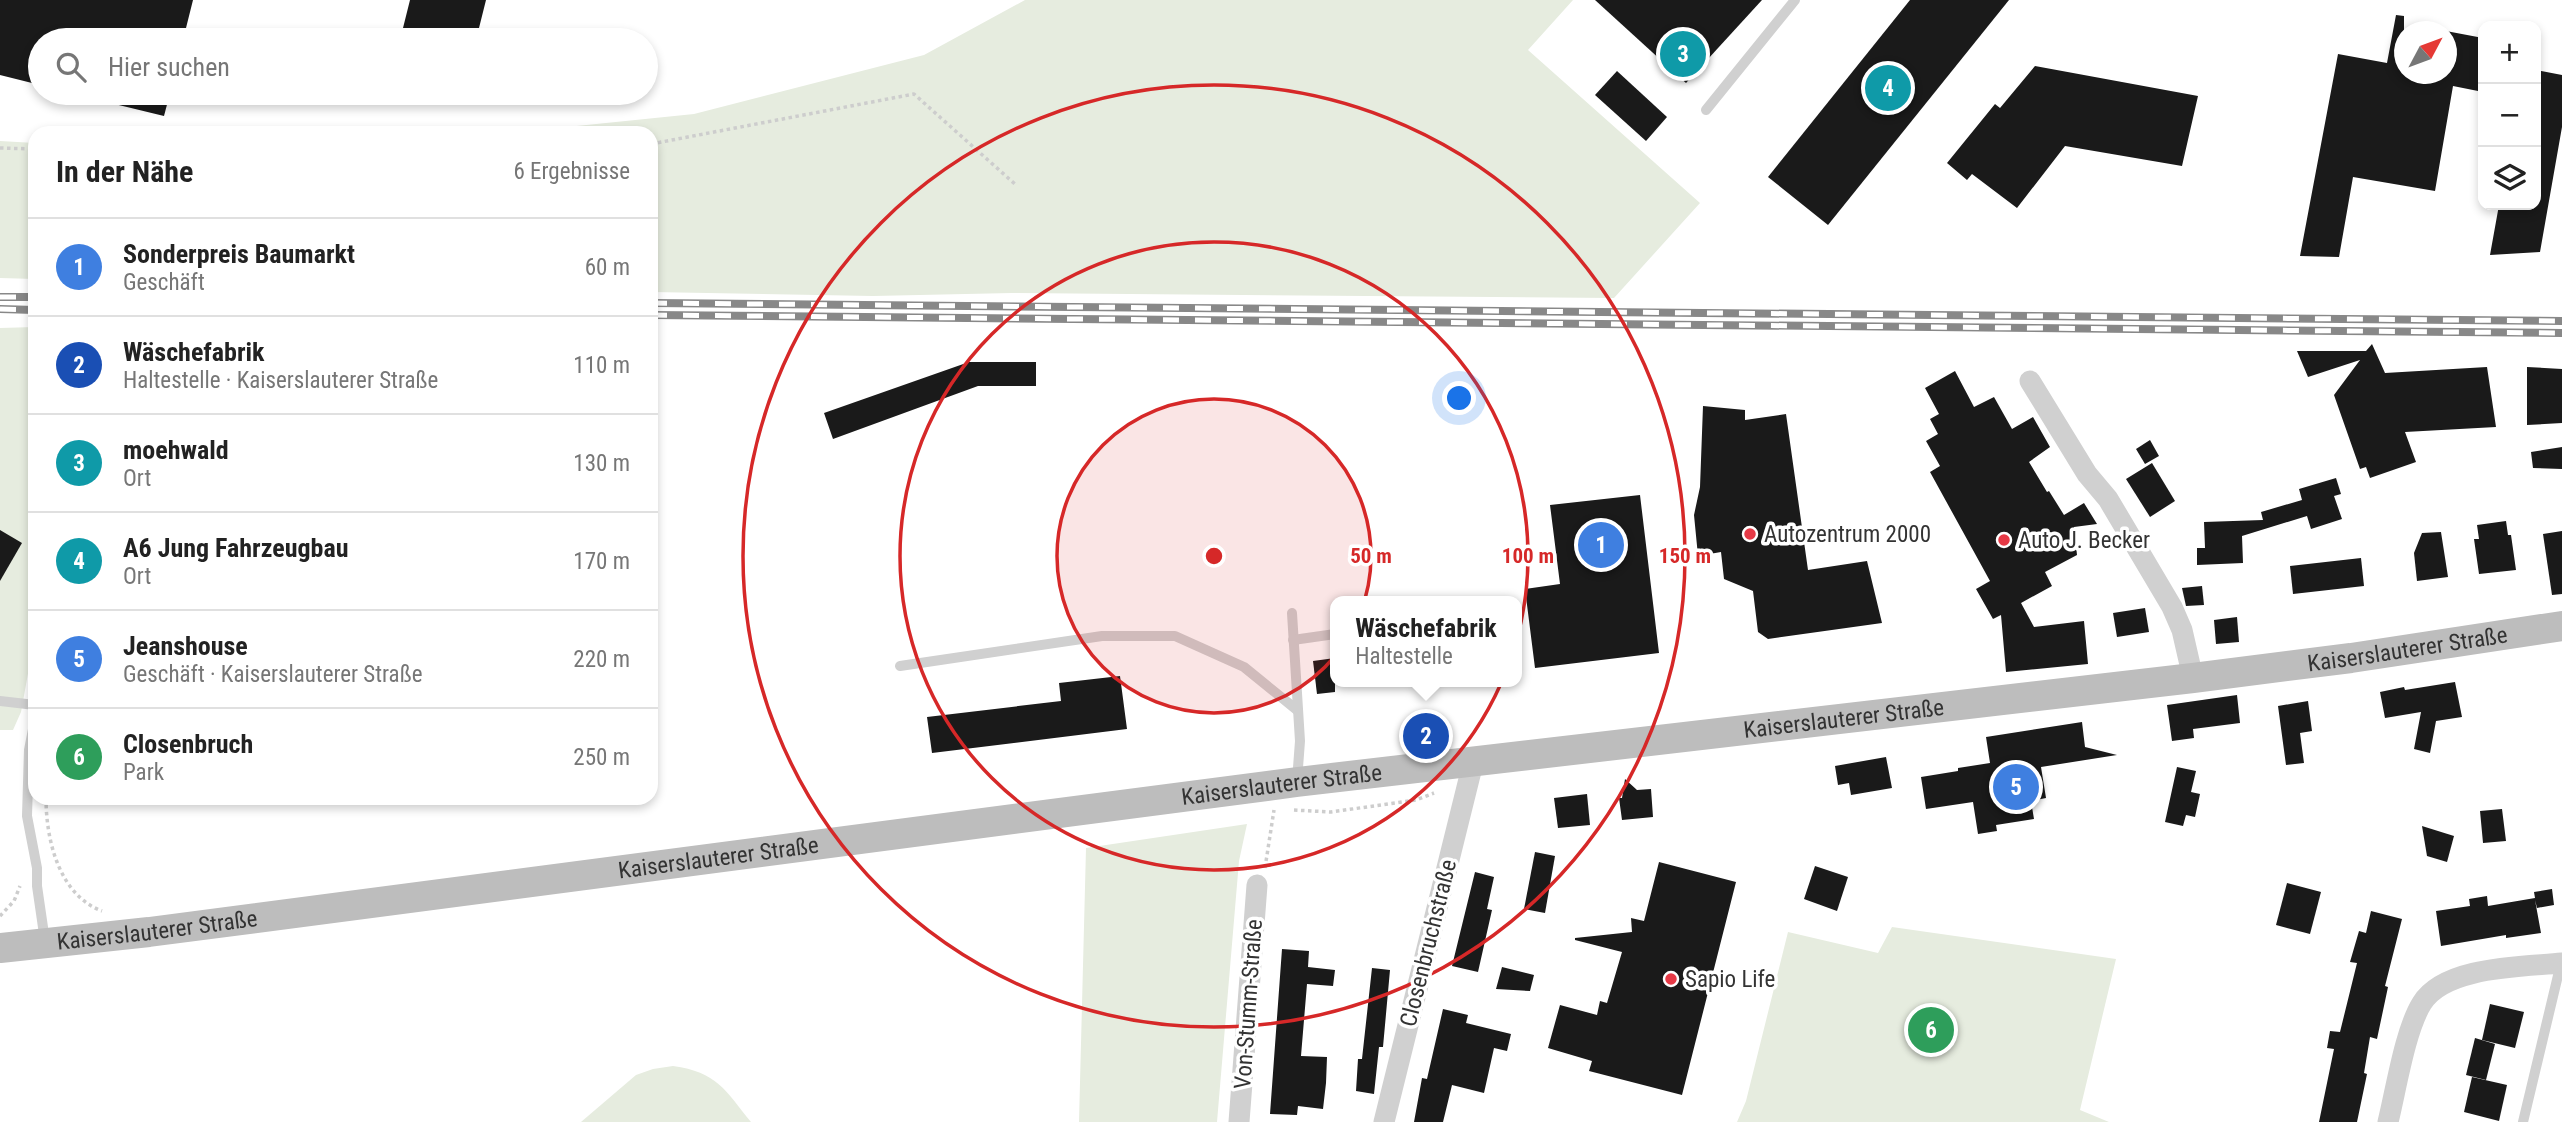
<!DOCTYPE html>
<html lang="de">
<meta charset="utf-8">
<style>
:root{--surface:#fff;--page:#f2f2f2;--text:#222;--muted:#767676;--line:#e0e0e0;--accent:#e63946}
body{margin:0;font-family:"Roboto Condensed",sans-serif;background:var(--page);color:var(--text)}
.controls{position:absolute;right:21px;top:21px;display:grid;overflow:hidden;border-radius:14px;box-shadow:0 4px 10px #0003}
.controls button{width:63px;height:63px;display:grid;place-items:center;padding:0;border:0;border-bottom:2px solid var(--line);background:var(--surface);color:var(--text);font:35px sans-serif}
.compass{position:absolute;left:2394px;top:21px;width:63px;height:63px;border-radius:50%;background:var(--surface);box-shadow:0 4px 10px #0003;rotate:49deg}
.you{position:absolute;left:1460px;top:399px;width:24px;height:24px;margin:-18px;border:5px solid #fff;border-radius:50%;background:#1a73e8;box-shadow:0 0 0 10px #1a73e833}
.badge{display:grid;place-items:center;width:46px;height:46px;border-radius:50%;background:var(--accent);color:#fff;font-size:23px;font-weight:700}
.pin{position:absolute;translate:-50% -50%;border:4px solid #fff;box-shadow:0 2px 7px #0006}
.popup{position:absolute;left:1330px;top:596px;width:192px;height:91px;box-sizing:border-box;display:grid;place-content:center;border-radius:14px;background:var(--surface);filter:drop-shadow(0 2px 5px #0005);font-size:23px;white-space:nowrap;color:var(--muted)}
.popup b{font-size:26px;color:var(--text)}
.popup::after{content:'';position:absolute;left:50%;top:100%;margin-left:-14px;border:14px solid transparent;border-top-color:var(--surface)}
.list{margin:0;padding:0;list-style:none}
h2{display:flex;justify-content:space-between;align-items:center;height:91px;margin:0;padding:0 28px;font-size:30px}
h2 small{font-size:23px;font-weight:400;color:var(--muted)}
.list li{display:grid;grid-template-columns:46px 1fr auto;gap:21px;align-items:center;box-sizing:border-box;height:98px;padding:0 28px;border-top:2px solid var(--line)}
.list b{display:block;font-size:26px;white-space:nowrap}
.list p{margin:0;font-size:23px;white-space:nowrap;color:var(--muted)}
.list em{font-size:23px;font-style:normal;color:var(--muted)}
.icon{flex:none;width:38px;height:38px;fill:none;stroke:currentColor;stroke-width:2;stroke-linecap:round;stroke-linejoin:round}
.map{position:relative;flex:none;width:2562px;height:1122px;overflow:hidden}
.search{position:absolute;background:var(--surface);box-shadow:0 4px 10px #0003;left:28px;top:28px;width:630px;height:77px;display:flex;align-items:center;gap:18px;box-sizing:border-box;padding:0 24px;border-radius:38px;color:var(--muted);font-size:26px}
.panel{position:absolute;background:var(--surface);box-shadow:0 4px 10px #0003;left:28px;top:126px;width:630px;height:679px;border-radius:21px}
.map>svg:first-child{display:block}
.green{fill:#e6ecdf}
.building{fill:#1a1a1a}
.lines{fill:none;stroke-linecap:round;stroke-linejoin:round}
.path{stroke:#cdcdcd;stroke-width:3.5;stroke-dasharray:3.5 3.5;stroke-linecap:butt}
.lane{stroke:#d0d0d0;stroke-width:10}
.street{stroke:#d0d0d0;stroke-width:21}
.secondary{stroke:#bdbdbd;stroke-width:30}
.rail-casing{stroke:#888;stroke-width:8}
.rail{stroke:#fff;stroke-width:5;stroke-dasharray:16;stroke-linecap:butt}
.ring{fill:none;stroke:#d62828;stroke-width:3.5}
.poi-dot{fill:#e63946;stroke:#fff;stroke-width:2.5}
.labels{text-anchor:middle;stroke-width:7;stroke-linejoin:round;paint-order:stroke}
.poi-label{font-size:23px;fill:#333;stroke:#fff;text-anchor:start}
.street-label{font-size:23px;fill:#333;stroke:#fff}
.centre{fill:#d62828;stroke:#fff;stroke-width:3.5}
.ring-label{font-size:21px;text-anchor:middle;font-weight:bold;fill:#d62828;stroke:#fff;stroke-width:7;stroke-linejoin:round;paint-order:stroke}
</style>
<div class="map">
<svg width="2562" height="1122" viewBox="0 0 2562 1122">
<rect width="100%" height="100%" fill="#fff"/>
<g class="green">
<path d="M1025 0H1573L1528 50 1700 203 1614 298 1012 293 873 296 651 292V133H508L694 114 924 55Z"/>
<path d="M0 141 35 143V279L0 278Z"/>
<path d="M35 327V366L28 362 34 390 30 417 35 427V635L21 712 13 730H0V328Z"/>
<path d="M1247 824 1239 861 1217 1122H1079L1086 848Z"/>
<path d="M1892 927 2116 959 2080 1110 2109 1122H1737L1746 1101 1788 932 1878 953Z"/>
<path d="M673 1066C717 1072 725 1090 751 1122H581L636 1075 653 1069Z"/>
</g>
<g class="building">
<path d="M0 0H193L183 40H40V85L0 75Z"/>
<path d="M410 0H486L476 40H400Z"/>
<path d="M1595 0H1762L1686 83Z"/>
<path d="M1910 0H2009L1828 225 1768 177Z"/>
<path d="M2396 15 2404 16V74H2446V31L2483 38V92L2453 86 2435 191 2353 177 2339 257 2300 256 2338 54 2387 63Z"/>
<path d="M2035 66 2198 96 2182 166 2065 146 2017 208 1972 174 1967 180 1947 163 1995 104 2000 108Z"/>
<path d="M2536 70 2562 75V127L2540 252 2490 255 2499 205H2536Z"/>
<path d="M1617 71 1667 117 1646 141 1595 95Z"/>
<path d="M95 93H170L164 116 94 99Z"/>
<path d="M2372 344 2385 373 2487 367 2496 427 2405 432 2416 462 2370 478 2366 467 2360 469 2334 395 2360 360 2308 377 2297 351H2366Z"/>
<path d="M969 362H1036V386H978L833 439 824 413Z"/>
<path d="M2527 367 2562 369V423L2527 425Z"/>
<path d="M1955 371 1974 407 1994 397 2012 429 2033 417 2050 447 2029 462 2047 492 2049 491 2064 515 2084 503 2097 524 2074 527 2077 555 2045 572 2052 586 2021 603 2034 627 2084 621 2088 664 2006 672 2001 615 1993 619 1976 589 1990 581 1930 472 1940 466 1926 441 1938 434 1930 419 1939 414 1925 388Z"/>
<path d="M1703 406 1745 410V420L1786 414 1808 570 1867 561 1882 623 1768 639 1758 632 1753 591 1724 579 1721 552 1698 556 1694 515 1700 487Z"/>
<path d="M2150 440 2159 456 2145 464 2136 449Z"/>
<path d="M2562 447V469L2533 468 2531 452Z"/>
<path d="M2152 463 2175 501 2150 517 2126 479Z"/>
<path d="M2336 478 2341 494 2334 496 2342 519 2311 529 2307 516 2242 536 2243 563 2197 565V548H2205L2204 522 2263 520 2261 512 2302 500 2299 489Z"/>
<path d="M1640 495 1659 653 1535 668 1525 589 1560 584 1550 505Z"/>
<path d="M2506 521 2508 535H2511L2516 570 2479 574 2474 539H2479L2477 525Z"/>
<path d="M0 530 22 543 0 581Z"/>
<path d="M2562 531V594L2552 595 2543 534Z"/>
<path d="M2441 532 2448 577 2417 581 2414 553 2422 533Z"/>
<path d="M2361 558 2364 586 2293 594 2290 566Z"/>
<path d="M2202 586 2204 605 2186 606 2182 588Z"/>
<path d="M2145 608 2149 632 2117 637 2113 613Z"/>
<path d="M2237 617 2239 642 2216 644 2214 620Z"/>
<path d="M1335 658V692L1317 694 1313 661Z"/>
<path d="M1120 676 1127 729 932 753 927 717 1061 701 1059 683Z"/>
<path d="M2455 682 2462 717 2436 721 2430 753 2414 749 2421 712 2385 718 2380 692 2404 687 2405 690Z"/>
<path d="M2237 695 2240 723 2193 729 2194 738 2172 741 2167 705Z"/>
<path d="M2308 701 2312 731 2300 733 2304 763 2286 765 2278 706Z"/>
<path d="M2082 722 2085 747 2117 755 2041 767 2046 798 2031 801 2034 819 1996 825 1997 831 1978 834 1973 802 1926 809 1921 777 1958 771V768L1990 763 1986 737Z"/>
<path d="M1886 757 1892 788 1851 795 1849 783 1838 785 1835 766Z"/>
<path d="M2177 767 2196 771 2191 792 2200 794 2195 817 2186 815 2183 826 2165 822Z"/>
<path d="M1625 779 1637 790 1651 789 1653 817 1622 820 1619 798H1622Z"/>
<path d="M1587 794 1590 825 1558 828 1554 798Z"/>
<path d="M2502 809 2506 841 2483 843 2480 811Z"/>
<path d="M2422 826 2454 836 2447 862 2427 856Z"/>
<path d="M1535 852 1555 856 1545 913 1524 909Z"/>
<path d="M1659 862 1736 882 1682 1095 1589 1071 1592 1061 1548 1048 1560 1005 1597 1015 1600 1001 1607 1003 1622 952 1575 940V938L1632 932 1631 918 1644 921Z"/>
<path d="M1815 866 1848 877 1837 911 1804 899Z"/>
<path d="M1475 872 1494 877 1487 909 1492 910 1478 972 1452 966Z"/>
<path d="M2287 883 2321 892 2310 934 2276 925Z"/>
<path d="M2552 889 2554 905 2537 908 2535 900 2541 933 2506 938V935L2441 946 2436 911 2470 906 2469 899 2487 896 2488 906 2535 898 2534 892Z"/>
<path d="M2371 911 2402 919 2385 986 2388 987 2377 1039 2370 1037 2364 1073 2367 1074 2357 1122H2319L2334 1049 2327 1048 2330 1031 2340 1032 2357 963 2350 962 2359 931 2366 933Z"/>
<path d="M1282 949 1309 951 1308 967 1335 970 1333 986 1307 984 1301 1056 1327 1057 1326 1083 1323 1109 1298 1106 1297 1115 1270 1114Z"/>
<path d="M1502 967 1534 975 1530 991 1496 989Z"/>
<path d="M1372 968 1390 970 1383 1047H1379L1374 1094 1356 1091 1358 1059H1362Z"/>
<path d="M2490 1004 2524 1012 2515 1048 2482 1040Z"/>
<path d="M1443 1009 1468 1015 1466 1023 1511 1034 1507 1051 1494 1048 1484 1093 1452 1085 1443 1122H1414L1422 1078 1427 1079Z"/>
<path d="M2475 1038 2495 1044 2486 1080 2466 1075Z"/>
<path d="M2472 1077 2507 1085 2499 1121 2464 1112Z"/>
</g>
<g class="lines">
<g class="path">
<path d="M651 144 914 94 1016 185"/>
<path d="M0 148 35 149"/>
<path d="M46 798C46 840 59 895 102 911"/>
<path d="M1294 810 1331 812 1416 800 1434 793"/>
<path d="M1265 868 1274 810"/>
<path d="M0 916 14 901 20 886"/>
</g>
<g class="lane">
<path d="M1706 110 1795 0"/>
<path d="M1292 613 1300 741 1297 781"/>
<path d="M1293 640 1335 634"/>
<path d="M900 666 1102 636H1175L1244 667 1297 710"/>
<path d="M0 701 35 705"/>
<path d="M35 719 29 750 27 816 37 868V886L45 941"/>
<path d="M2523 1122 2561 963"/>
</g>
<g class="street">
<path d="M2030 381 2087 474 2108 499 2172 607 2182 630 2193 678"/>
<path d="M1239 1122 1257 885"/>
<path d="M1384 1122 1473 763"/>
<path d="M2388 1122C2396 1090 2405 1030 2422 1003 2445 966 2522 967 2562 963"/>
</g>
<path class="secondary" id="s1" d="M0 948 149 932 1297 782 2193 678 2351 658 2562 626"/>
<defs>
<g id="rail">
<path d="M0 297H35"/>
<path d="M651 303 2562 321"/>
<path d="M0 309 35 310"/>
<path d="M651 315 2562 333"/>
</g>
</defs>
<use href="#rail" class="rail-casing"/>
<use href="#rail" class="rail"/>
</g>
<circle cx="1214" cy="556" r="157" fill="#d62828" fill-opacity=".12"/>
<g class="ring">
<circle cx="1214" cy="556" r="157"/>
<circle cx="1214" cy="556" r="314"/>
<circle cx="1214" cy="556" r="471"/>
</g>
<g class="poi-dot">
<circle cx="1750" cy="534" r="7"/>
<circle cx="2004" cy="540" r="7"/>
<circle cx="1671" cy="979" r="7"/>
</g>
<g class="labels">
<g class="poi-label">
<text x="1764" y="542">Autozentrum 2000</text>
<text x="2018" y="548">Auto J. Becker</text>
<text x="1685" y="987">Sapio Life</text>
</g>
<g class="street-label">
<text dy="8" stroke="none"><textPath href="#s1" startOffset="2426">Kaiserslauterer Straße</textPath></text>
<text dy="8" stroke="none"><textPath href="#s1" startOffset="1858">Kaiserslauterer Straße</textPath></text>
<text dy="8" stroke="none"><textPath href="#s1" startOffset="1292">Kaiserslauterer Straße</textPath></text>
<text dy="8" stroke="none"><textPath href="#s1" startOffset="724">Kaiserslauterer Straße</textPath></text>
<text dy="8" stroke="none"><textPath href="#s1" startOffset="158">Kaiserslauterer Straße</textPath></text>
<text transform="translate(1428 943) rotate(-76)" y="8">Closenbruchstraße</text>
<text transform="translate(1248 1004) rotate(-86)" y="8">Von-Stumm-Straße</text>
</g>
</g>
<circle cx="1214" cy="556" r="10" class="centre"/>
<g class="ring-label">
<text x="1371" y="563">50 m</text>
<text x="1528" y="563">100 m</text>
<text x="1685" y="563">150 m</text>
</g>
</svg>
<div class="controls">
<button>+</button>
<button>−</button>
<button><svg class="icon" aria-label="layers" viewBox="0 0 24 24"><path d="M12 4l9 5-9 5-9-5zM3 14l9 5 9-5"/></svg></button>
</div>
<svg class="compass" viewBox="-18 -18 36 36"><path d="M0-13l5 13h-10z" fill="#e53935"/><path d="M0 13l5-13h-10z" fill="#767676"/></svg>
<div class="you"></div>
<div class="pin badge" style="left:1601px;top:545px;background:#3f7fe0">1</div>
<div class="pin badge" style="left:1426px;top:736px;background:#1a4fb4">2</div>
<div class="popup"><b>Wäschefabrik</b>Haltestelle</div>
<div class="pin badge" style="left:1683px;top:54px;background:#0f9aa8">3</div>
<div class="pin badge" style="left:1888px;top:88px;background:#0f9aa8">4</div>
<div class="pin badge" style="left:2016px;top:787px;background:#3f7fe0">5</div>
<div class="pin badge" style="left:1931px;top:1030px;background:#2e9e5b">6</div>
<div class="search"><svg class="icon" aria-label="search" viewBox="0 0 24 24"><circle cx="10" cy="10" r="6"/><path d="M15 15l6 6"/></svg>Hier suchen</div>
<section class="panel">
<h2>In der Nähe<small>6 Ergebnisse</small></h2>
<ul class="list">
<li><span class="badge" style="background:#3f7fe0">1</span><div><b>Sonderpreis Baumarkt</b><p>Geschäft</p></div><em>60 m</em></li>
<li><span class="badge" style="background:#1a4fb4">2</span><div><b>Wäschefabrik</b><p>Haltestelle · Kaiserslauterer Straße</p></div><em>110 m</em></li>
<li><span class="badge" style="background:#0f9aa8">3</span><div><b>moehwald</b><p>Ort</p></div><em>130 m</em></li>
<li><span class="badge" style="background:#0f9aa8">4</span><div><b>A6 Jung Fahrzeugbau</b><p>Ort</p></div><em>170 m</em></li>
<li><span class="badge" style="background:#3f7fe0">5</span><div><b>Jeanshouse</b><p>Geschäft · Kaiserslauterer Straße</p></div><em>220 m</em></li>
<li><span class="badge" style="background:#2e9e5b">6</span><div><b>Closenbruch</b><p>Park</p></div><em>250 m</em></li>
</ul>
</section>
</div>
